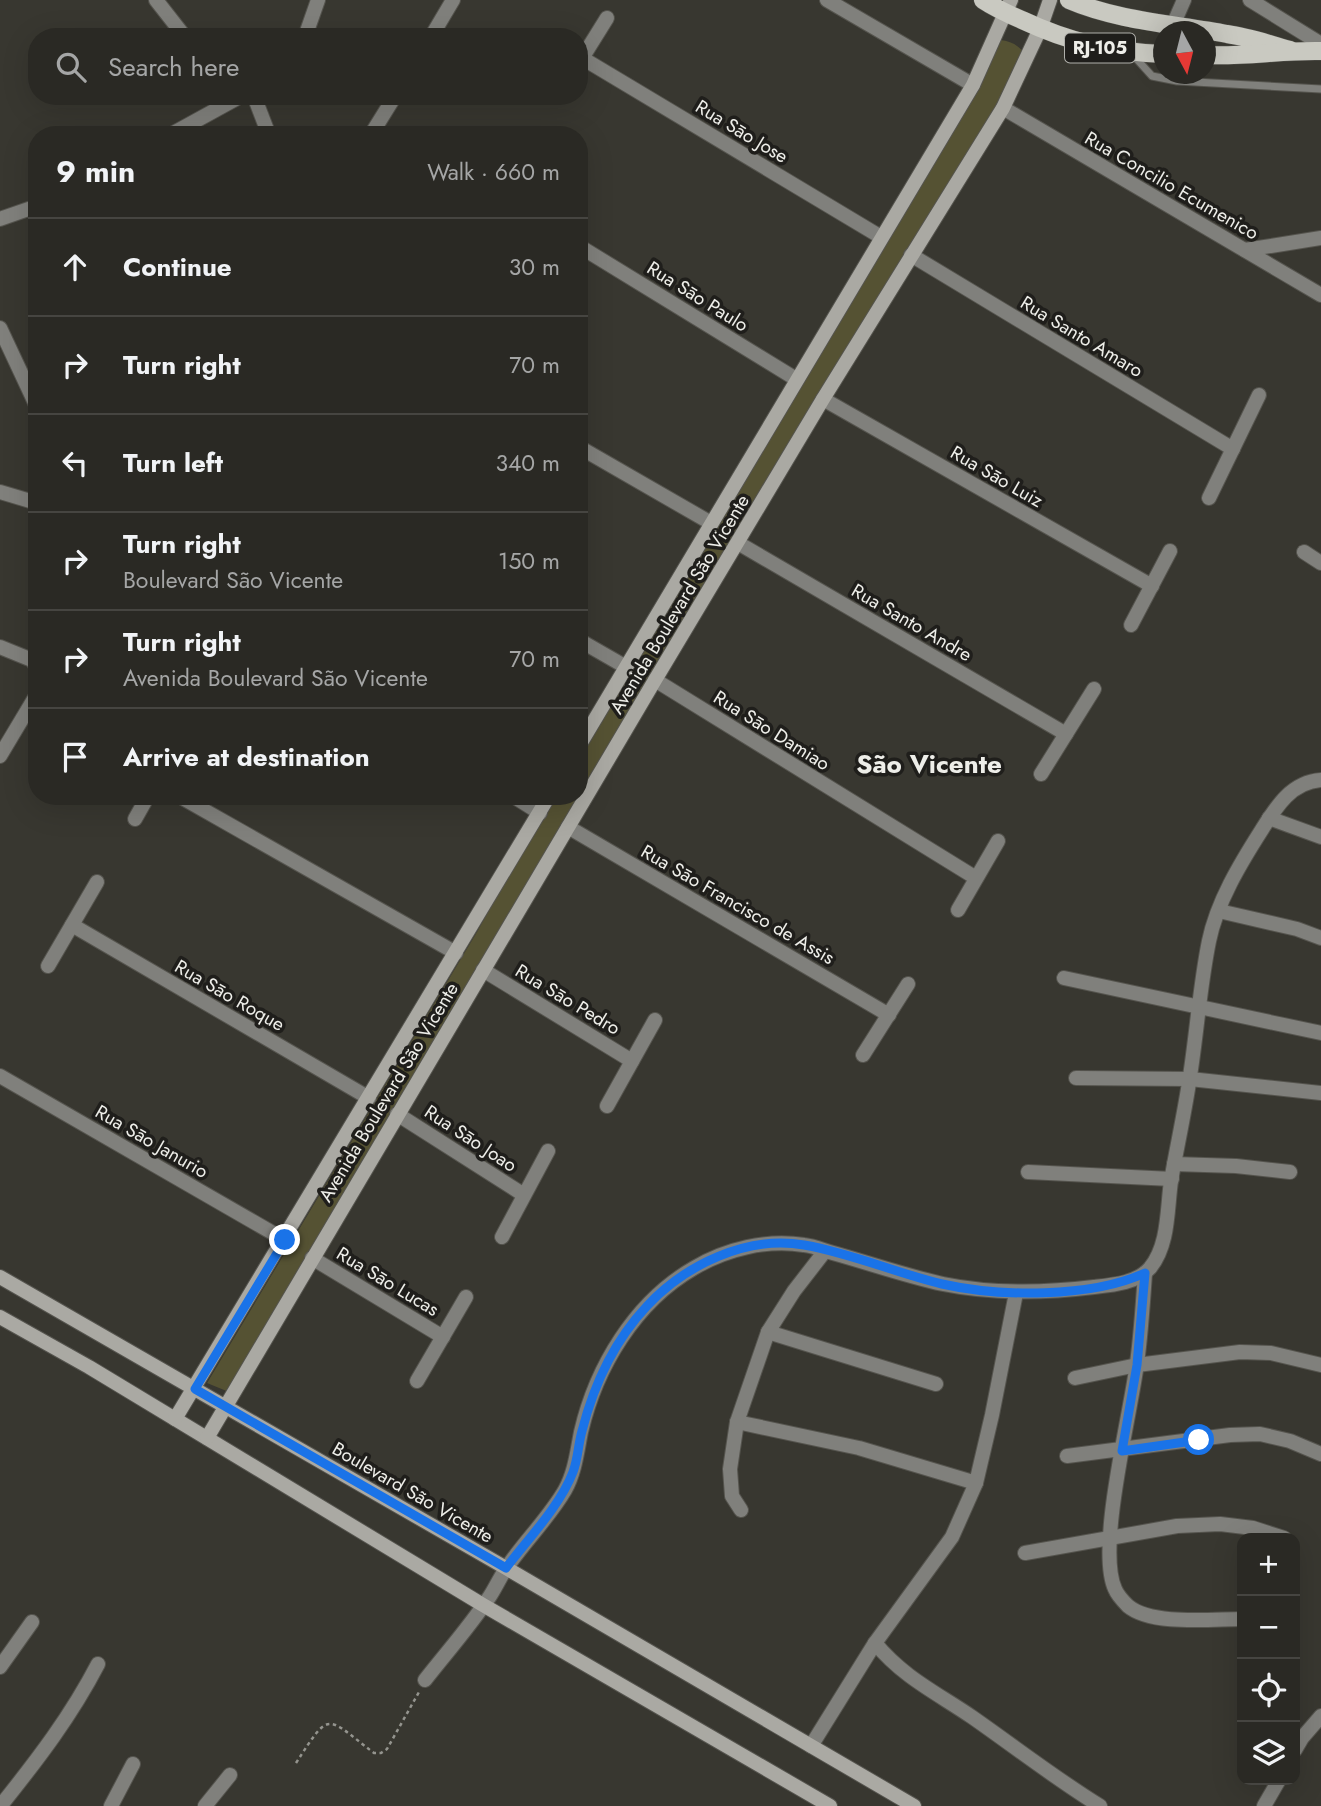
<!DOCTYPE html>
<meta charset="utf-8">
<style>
:root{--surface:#2a2924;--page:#32312c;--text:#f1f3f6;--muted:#a5a6a6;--line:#464541}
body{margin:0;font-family:Jost,sans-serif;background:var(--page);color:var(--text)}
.controls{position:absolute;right:21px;bottom:21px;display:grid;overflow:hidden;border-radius:14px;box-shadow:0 7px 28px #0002}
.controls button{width:63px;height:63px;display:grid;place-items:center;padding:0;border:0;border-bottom:2px solid var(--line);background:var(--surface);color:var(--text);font:35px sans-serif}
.compass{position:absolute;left:1153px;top:21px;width:63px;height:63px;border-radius:50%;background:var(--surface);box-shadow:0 7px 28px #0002;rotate:173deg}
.stop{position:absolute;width:21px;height:21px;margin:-16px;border:5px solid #1a73e8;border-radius:50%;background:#fff}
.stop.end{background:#1a73e8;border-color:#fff;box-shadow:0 2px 7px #0008}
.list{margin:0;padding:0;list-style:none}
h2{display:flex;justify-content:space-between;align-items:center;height:91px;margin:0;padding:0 28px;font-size:30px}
h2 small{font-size:23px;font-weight:400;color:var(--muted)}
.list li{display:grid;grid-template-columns:46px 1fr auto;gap:21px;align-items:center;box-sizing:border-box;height:98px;padding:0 28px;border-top:2px solid var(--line)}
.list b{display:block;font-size:26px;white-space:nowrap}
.list p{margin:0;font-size:23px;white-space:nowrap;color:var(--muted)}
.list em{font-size:23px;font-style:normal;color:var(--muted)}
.icon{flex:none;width:38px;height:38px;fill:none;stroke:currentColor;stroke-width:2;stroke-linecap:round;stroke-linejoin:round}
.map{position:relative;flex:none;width:1321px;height:1806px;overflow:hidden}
.search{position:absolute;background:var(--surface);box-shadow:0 7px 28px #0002;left:28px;top:28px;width:560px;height:77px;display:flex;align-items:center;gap:18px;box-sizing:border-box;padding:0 24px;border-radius:28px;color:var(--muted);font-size:26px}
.panel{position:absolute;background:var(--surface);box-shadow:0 7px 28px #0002;left:28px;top:126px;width:560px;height:679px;border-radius:28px}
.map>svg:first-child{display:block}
.green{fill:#555233}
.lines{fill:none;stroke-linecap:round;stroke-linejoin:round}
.lane-casing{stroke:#55544e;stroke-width:9}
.street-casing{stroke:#55544e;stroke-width:16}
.secondary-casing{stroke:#55544e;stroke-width:16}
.primary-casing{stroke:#55544e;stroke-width:19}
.path{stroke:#94948e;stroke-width:2.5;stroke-dasharray:3.5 3.5;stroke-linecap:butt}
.lane{stroke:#80807c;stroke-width:7}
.street{stroke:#80807c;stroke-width:14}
.secondary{stroke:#aaa9a3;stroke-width:14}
.primary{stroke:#c9c9c1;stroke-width:18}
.route{stroke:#1a73e8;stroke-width:9}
.labels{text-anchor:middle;stroke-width:7;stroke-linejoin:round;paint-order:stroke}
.shield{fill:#1f1e1b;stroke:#b0b0ab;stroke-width:2}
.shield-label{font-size:18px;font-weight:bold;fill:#eeeee9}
.street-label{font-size:19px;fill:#eeeee9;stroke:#1f1e1b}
.district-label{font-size:26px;font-weight:bold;fill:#eeeee9;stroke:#1f1e1b}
</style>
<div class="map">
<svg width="1321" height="1806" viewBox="0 0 1321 1806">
<rect width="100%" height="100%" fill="#383730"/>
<path class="green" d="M1000 40C1012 41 1019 46 1026 55L910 254 229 1392 207 1383 477 932 552 796H579V750Z"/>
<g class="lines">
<defs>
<path id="lane" d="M1134 56 1152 76 1177 81 1321 89"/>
<g id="street">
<path d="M156 0 185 37"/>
<path d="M827 0 973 85"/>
<path d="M1250 0 1321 44"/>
<path d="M1173 25 1184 0"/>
<path d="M305 37 318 0"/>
<path d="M431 37 453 0"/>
<path d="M582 58 881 237"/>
<path d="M579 63 607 18"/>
<path d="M254 96 269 135"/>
<path d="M1003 108 1321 295"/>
<path d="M372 133 395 96"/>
<path d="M170 135 241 96"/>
<path d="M0 219 37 206"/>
<path d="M579 246 796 379"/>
<path d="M1245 250 1321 238"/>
<path d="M911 255 1233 449"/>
<path d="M0 328 37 407"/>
<path d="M823 399 1152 586"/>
<path d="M579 447 711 523"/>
<path d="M0 492 37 503"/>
<path d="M1209 498 1259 395"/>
<path d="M738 543 1066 734"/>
<path d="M1304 552 1321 563"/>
<path d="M1131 625 1170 551"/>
<path d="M579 640 626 667"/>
<path d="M0 647 32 660 37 668"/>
<path d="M655 680 976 878"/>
<path d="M0 756 37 694"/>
<path d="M1041 774 1094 689"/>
<path d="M179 796 456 953"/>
<path d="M513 796 540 813"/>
<path d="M1269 818 1321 837"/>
<path d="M135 819 148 796"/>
<path d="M568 827 889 1015"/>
<path d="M958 910 998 841"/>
<path d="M1219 911 1297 929 1321 938"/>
<path d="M72 925 369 1098"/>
<path d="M48 966 97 882"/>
<path d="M483 970 632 1061"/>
<path d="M1064 978 1321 1033"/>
<path d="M863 1055 908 984"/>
<path d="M0 1076 285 1240"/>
<path d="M1076 1078 1190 1079 1321 1093"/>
<path d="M607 1106 655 1020"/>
<path d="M397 1114 524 1195"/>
<path d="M1174 1164 1236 1166 1290 1172"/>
<path d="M1028 1172 1172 1179"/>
<path d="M502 1237 548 1151"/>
<path d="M825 1251 794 1291 768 1332 737 1422 859 1448 976 1483"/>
<path d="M312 1258 443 1337"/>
<path d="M1145 1273C1143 1303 1141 1334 1137 1363 1131 1413 1096 1548 1115 1589 1117 1594 1124 1602 1128 1606 1152 1626 1212 1619 1242 1619"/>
<path d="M768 1332 936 1384"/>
<path d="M1075 1378 1137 1365 1240 1352 1271 1353 1321 1365"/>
<path d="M417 1381 466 1297"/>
<path d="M737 1422 730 1469 732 1496 741 1510"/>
<path d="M1067 1456 1230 1435 1260 1434 1290 1441 1321 1454"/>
<path d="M1025 1553 1177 1526 1220 1524 1253 1528 1284 1538"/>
<path d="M875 1643C904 1678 937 1693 972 1717 1015 1747 1056 1779 1100 1806"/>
<path d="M0 1667 32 1622"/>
<path d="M425 1680C447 1652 471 1625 490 1596 497 1585 502 1573 510 1563 527 1539 550 1516 565 1490 575 1472 577 1452 581 1432 596 1367 635 1302 694 1268 726 1249 767 1239 804 1245 814 1246 823 1250 833 1253 869 1263 906 1276 943 1284 992 1294 1044 1293 1094 1287 1113 1285 1137 1283 1150 1268 1169 1245 1167 1209 1171 1181 1177 1146 1185 1111 1190 1076 1197 1031 1200 985 1209 941 1217 902 1240 864 1261 831 1276 807 1291 782 1321 780"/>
<path d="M811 1746 875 1643 952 1537 976 1483 992 1415 1016 1293"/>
<path d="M1295 1750 1302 1738 1321 1716"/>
<path d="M2 1804C38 1759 71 1716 98 1664"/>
<path d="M111 1806 133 1764"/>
<path d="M205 1806 230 1775"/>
<path d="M1264 1806 1279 1780"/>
</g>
<g id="secondary">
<path d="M579 746 973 85 1011 0"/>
<path d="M0 1277 506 1568 914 1806"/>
<path d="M0 1317 89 1367 483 1605 830 1806"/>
<path d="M175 1419 549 796"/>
<path d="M207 1438 655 680 823 399 1003 108 1040 29 1050 0"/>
</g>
<g id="primary">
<path d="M983 0C995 8 1008 14 1022 20 1069 42 1111 52 1164 54"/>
<path d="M1069 0C1118 21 1174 24 1227 34 1248 37 1269 44 1290 50"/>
<path d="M1206 55C1244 57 1282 50 1321 51"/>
</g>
</defs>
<use href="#lane" class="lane-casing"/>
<use href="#street" class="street-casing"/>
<use href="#secondary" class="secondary-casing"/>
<use href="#primary" class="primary-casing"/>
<path class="path" d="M296 1763C331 1709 325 1716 374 1753H381L387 1749 419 1692"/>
<use href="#lane" class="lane"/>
<use href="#street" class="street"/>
<use href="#secondary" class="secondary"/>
<use href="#primary" class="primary"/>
</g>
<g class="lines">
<path class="route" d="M285 1240 195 1389 506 1568C528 1539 560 1506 573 1472 578 1459 578 1445 582 1431 594 1384 614 1341 647 1306 685 1265 747 1235 804 1245 851 1253 896 1273 942 1284 1000 1297 1091 1298 1145 1273L1137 1365 1122 1451 1199 1440"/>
</g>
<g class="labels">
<rect class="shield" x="1065" y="33.5" width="70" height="29" rx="5"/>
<g class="shield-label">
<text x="1100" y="54">RJ-105</text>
</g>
<g class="street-label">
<text transform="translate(742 131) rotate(31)" y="7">Rua Sāo Jose</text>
<text transform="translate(1172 185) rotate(30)" y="7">Rua Concilio Ecumenico</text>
<text transform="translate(698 296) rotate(32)" y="7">Rua Sāo Paulo</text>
<text transform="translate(1082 336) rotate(31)" y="7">Rua Santo Amaro</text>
<text transform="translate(997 476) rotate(30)" y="7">Rua Sāo Luiz</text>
<text transform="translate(679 604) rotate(-59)" y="7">Avenida Boulevard São Vicente</text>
<text transform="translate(912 622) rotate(30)" y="7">Rua Santo Andre</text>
<text transform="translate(772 730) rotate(32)" y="7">Rua Sāo Damiao</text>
<text transform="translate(738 904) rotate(30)" y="7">Rua Sāo Francisco de Assis</text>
<text transform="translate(230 995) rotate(30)" y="7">Rua Sāo Roque</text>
<text transform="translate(568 999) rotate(31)" y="7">Rua Sāo Pedro</text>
<text transform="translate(388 1092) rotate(-59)" y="7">Avenida Boulevard São Vicente</text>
<text transform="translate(471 1138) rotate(33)" y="7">Rua Sāo Joao</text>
<text transform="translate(152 1141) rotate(30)" y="7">Rua Sāo Janurio</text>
<text transform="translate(388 1281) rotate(31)" y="7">Rua Sāo Lucas</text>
<text transform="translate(413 1492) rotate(30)" y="7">Boulevard São Vicente</text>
</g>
<g class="district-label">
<text x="929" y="773">São Vicente</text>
</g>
</g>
</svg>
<div class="controls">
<button>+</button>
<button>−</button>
<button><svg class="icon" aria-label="locate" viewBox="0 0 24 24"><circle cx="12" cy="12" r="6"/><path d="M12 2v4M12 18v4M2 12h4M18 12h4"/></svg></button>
<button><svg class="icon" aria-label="layers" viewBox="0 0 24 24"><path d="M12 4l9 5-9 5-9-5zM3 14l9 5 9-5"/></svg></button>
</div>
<svg class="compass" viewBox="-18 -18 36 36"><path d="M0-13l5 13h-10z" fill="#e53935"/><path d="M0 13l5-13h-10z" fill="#a5a6a6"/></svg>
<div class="stop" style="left:1199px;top:1440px"></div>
<div class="stop end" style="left:285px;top:1240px"></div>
<div class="search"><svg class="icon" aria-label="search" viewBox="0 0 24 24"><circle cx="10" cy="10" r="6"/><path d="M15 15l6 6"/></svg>Search here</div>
<section class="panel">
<h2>9 min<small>Walk · 660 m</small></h2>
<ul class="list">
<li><svg class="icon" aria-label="ahead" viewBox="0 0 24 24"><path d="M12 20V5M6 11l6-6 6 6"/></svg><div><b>Continue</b></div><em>30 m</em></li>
<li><svg class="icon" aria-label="right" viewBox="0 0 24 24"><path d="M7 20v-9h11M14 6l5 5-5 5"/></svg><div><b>Turn right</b></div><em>70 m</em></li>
<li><svg class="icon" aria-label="left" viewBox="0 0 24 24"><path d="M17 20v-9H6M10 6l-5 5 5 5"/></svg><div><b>Turn left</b></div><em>340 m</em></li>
<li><svg class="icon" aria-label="right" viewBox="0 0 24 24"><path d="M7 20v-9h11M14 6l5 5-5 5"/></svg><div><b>Turn right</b><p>Boulevard São Vicente</p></div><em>150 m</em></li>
<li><svg class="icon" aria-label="right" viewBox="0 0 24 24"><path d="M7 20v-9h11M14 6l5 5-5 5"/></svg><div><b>Turn right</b><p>Avenida Boulevard São Vicente</p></div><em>70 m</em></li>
<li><svg class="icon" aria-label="arrive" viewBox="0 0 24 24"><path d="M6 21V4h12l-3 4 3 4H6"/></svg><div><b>Arrive at destination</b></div></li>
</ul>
</section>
</div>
